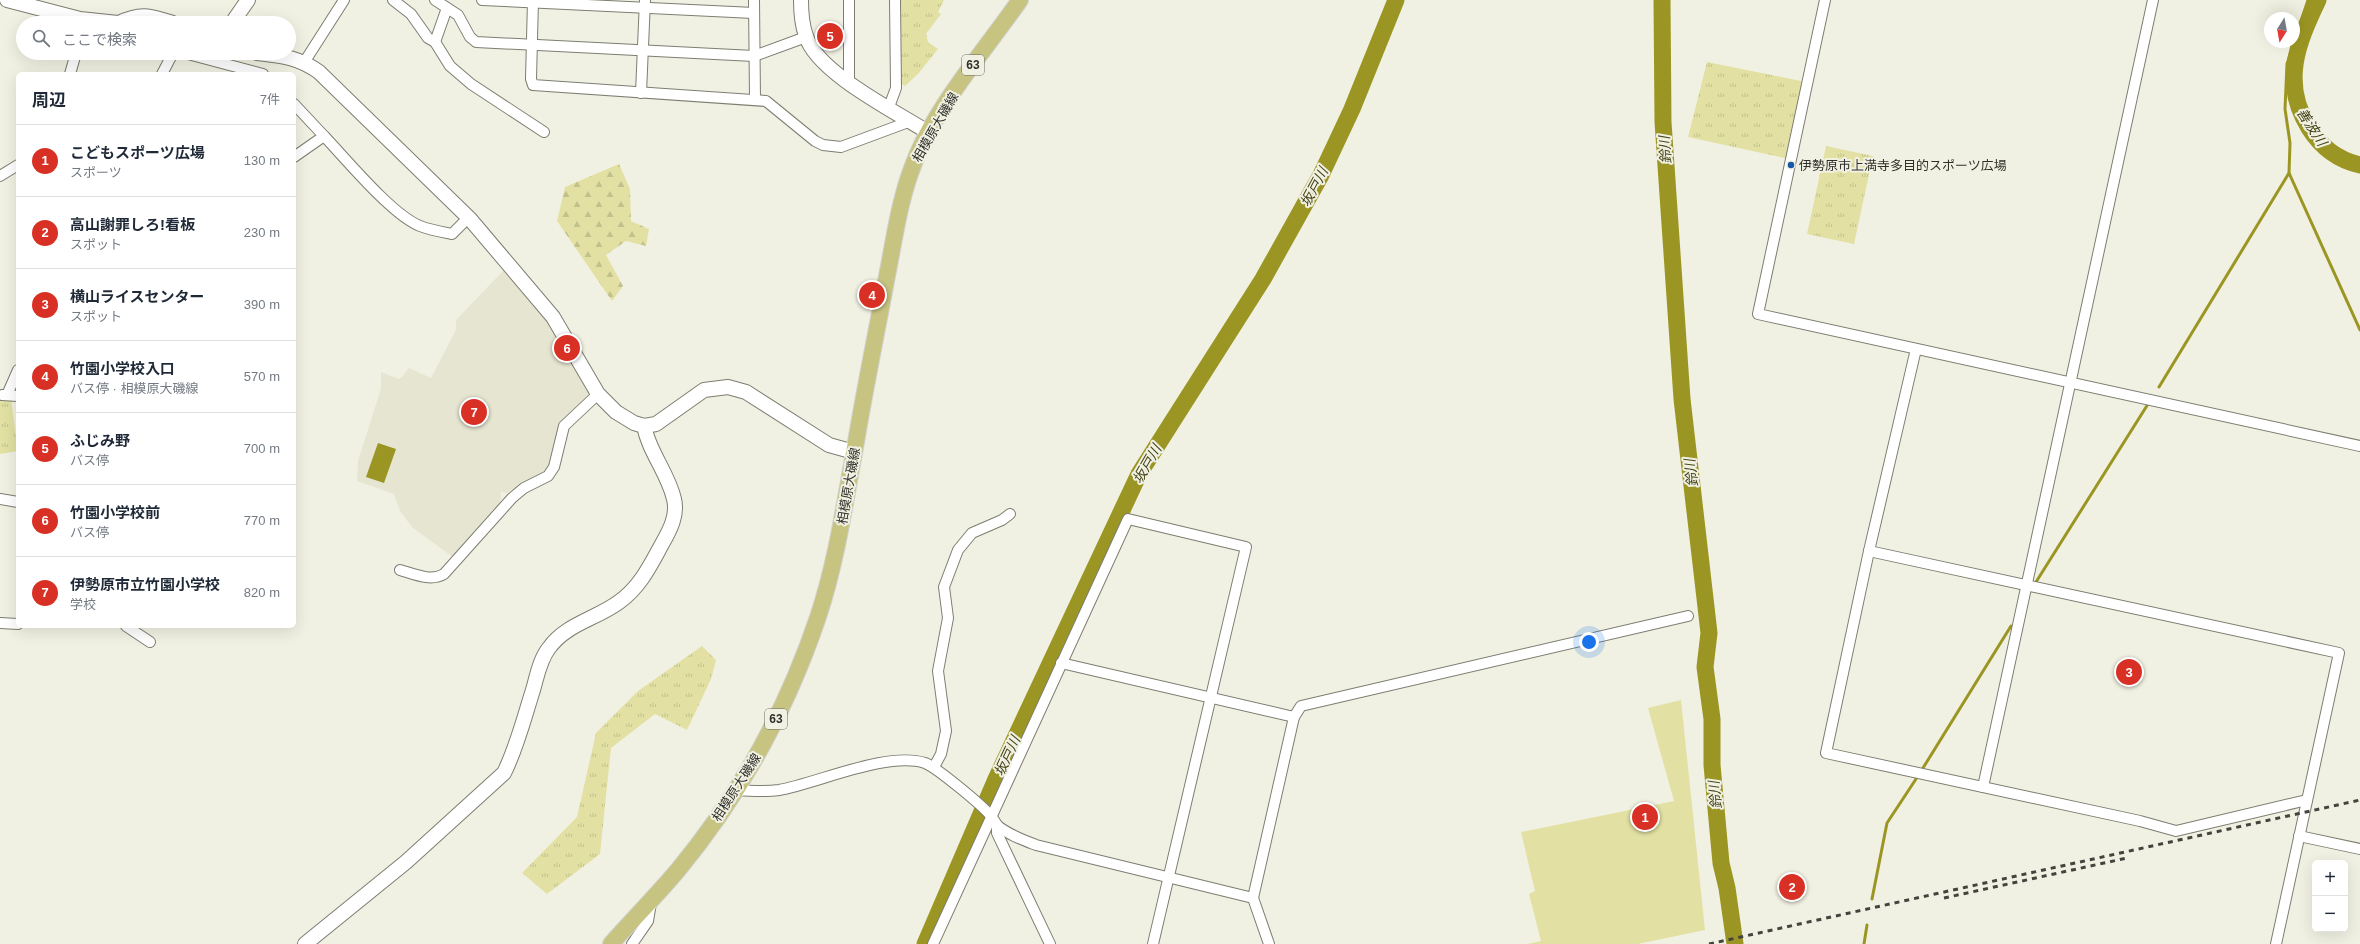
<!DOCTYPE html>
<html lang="ja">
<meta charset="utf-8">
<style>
:root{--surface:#fff;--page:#f6f6f7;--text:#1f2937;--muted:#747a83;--line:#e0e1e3;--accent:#d93025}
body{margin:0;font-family:Helvetica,"Noto Sans JP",sans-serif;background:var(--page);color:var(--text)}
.controls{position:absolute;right:12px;bottom:12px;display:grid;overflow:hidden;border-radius:6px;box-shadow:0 4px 16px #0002}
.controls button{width:36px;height:36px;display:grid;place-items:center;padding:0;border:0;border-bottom:1px solid var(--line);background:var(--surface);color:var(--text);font:20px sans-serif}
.compass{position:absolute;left:2264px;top:12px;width:36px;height:36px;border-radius:50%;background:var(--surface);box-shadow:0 4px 16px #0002;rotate:191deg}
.you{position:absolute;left:1589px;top:642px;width:14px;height:14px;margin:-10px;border:3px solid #fff;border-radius:50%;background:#1a73e8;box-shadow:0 0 0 6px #1a73e833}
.badge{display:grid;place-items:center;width:26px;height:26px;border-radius:50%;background:var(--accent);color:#fff;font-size:13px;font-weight:700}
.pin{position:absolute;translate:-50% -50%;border:2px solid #fff;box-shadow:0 1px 4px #0006}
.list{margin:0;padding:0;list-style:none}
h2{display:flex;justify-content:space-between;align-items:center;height:52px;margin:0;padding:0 16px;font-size:17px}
h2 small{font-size:13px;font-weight:400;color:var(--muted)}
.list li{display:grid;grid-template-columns:26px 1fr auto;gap:12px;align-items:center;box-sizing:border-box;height:72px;padding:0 16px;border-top:1px solid var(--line)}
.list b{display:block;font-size:15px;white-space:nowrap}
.list p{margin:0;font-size:13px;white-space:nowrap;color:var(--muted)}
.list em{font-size:13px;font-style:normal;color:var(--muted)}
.icon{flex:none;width:22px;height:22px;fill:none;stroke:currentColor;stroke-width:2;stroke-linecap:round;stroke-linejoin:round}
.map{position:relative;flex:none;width:2360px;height:944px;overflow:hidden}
.search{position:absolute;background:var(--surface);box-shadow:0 4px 16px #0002;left:16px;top:16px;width:280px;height:44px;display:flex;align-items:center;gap:10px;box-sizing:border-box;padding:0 14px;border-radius:22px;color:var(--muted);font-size:15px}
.panel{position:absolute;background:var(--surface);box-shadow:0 4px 16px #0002;left:16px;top:72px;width:280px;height:556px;border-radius:6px}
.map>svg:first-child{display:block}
.built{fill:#e5e5d1}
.grass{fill:url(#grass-tufts)}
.forest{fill:url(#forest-firs)}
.pitch{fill:#e2e1a3}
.water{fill:#9b9623}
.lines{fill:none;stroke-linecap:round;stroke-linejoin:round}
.stream{stroke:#9b9623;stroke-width:3}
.river{stroke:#9b9623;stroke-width:17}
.street-casing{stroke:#7d7d71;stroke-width:12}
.secondary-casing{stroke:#7d7d71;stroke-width:16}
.primary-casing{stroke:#d1d1d0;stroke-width:18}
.street{stroke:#fff;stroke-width:10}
.secondary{stroke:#fff;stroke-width:14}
.primary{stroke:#c7c482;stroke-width:16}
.rail{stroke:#44443f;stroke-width:3;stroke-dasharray:5 5;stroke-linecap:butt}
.poi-dot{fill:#1857a7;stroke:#f1f1e3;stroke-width:1.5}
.labels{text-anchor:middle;stroke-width:4;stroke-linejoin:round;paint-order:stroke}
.shield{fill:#f1f1e3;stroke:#6a6a62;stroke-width:1}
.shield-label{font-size:12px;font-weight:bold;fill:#30302b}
.street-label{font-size:13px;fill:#30302b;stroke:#f1f1e3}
.poi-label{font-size:13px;fill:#30302b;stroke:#f1f1e3;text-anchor:start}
.water-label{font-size:14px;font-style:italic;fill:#464418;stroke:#f1f1e3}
</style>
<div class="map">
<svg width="2360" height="944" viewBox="0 0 2360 944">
<defs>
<pattern id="grass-tufts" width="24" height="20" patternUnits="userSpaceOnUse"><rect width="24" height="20" fill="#e2e1a3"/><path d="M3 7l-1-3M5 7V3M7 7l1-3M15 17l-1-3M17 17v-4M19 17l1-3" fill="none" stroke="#c2c18c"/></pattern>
<pattern id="forest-firs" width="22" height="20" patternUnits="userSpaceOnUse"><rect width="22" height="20" fill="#e2e1a3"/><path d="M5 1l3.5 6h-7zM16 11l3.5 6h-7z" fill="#c2c18c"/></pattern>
</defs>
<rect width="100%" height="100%" fill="#f1f1e3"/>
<path class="built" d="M504 270 550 323 590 393 589 398 562 426 552 464 545 474 506 493 501 492 500 510 454 558 412 527 400 511 394 494 357 481 358 461 381 389V372L399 379 402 377 409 368 431 378 456 330V320Z"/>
<g class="grass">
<path d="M899 0H944L938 12 941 14 926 34 928 42 938 49 918 74 905 86 900 83Z"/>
<path d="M1707 62 1806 82 1789 159 1688 137Z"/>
<path d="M1826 146 1873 156 1854 244 1807 234Z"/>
<path d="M0 399H11L18 451 0 454Z"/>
<path d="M702 646 716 660 711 679 687 730 655 714 611 748 600 854 547 894 522 873 577 817 596 733 638 691Z"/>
</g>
<path class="forest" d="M619 164 630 189 631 221 649 229 646 246 626 241 606 255 623 286 612 301 557 221 565 187Z"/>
<path class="pitch" d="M1681 700 1705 930 1638 944H1527L1541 941 1529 894 1535 891 1521 832 1674 801 1648 708Z"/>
<path class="water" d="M378 443 396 449 384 483 366 477Z"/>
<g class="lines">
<g class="stream">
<path d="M2294 42 2287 64 2285 109 2290 143 2289 173 2360 330"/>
<path d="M2294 42 2308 0"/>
<path d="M2159 387 2289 173"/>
<path d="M2036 582 2148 404"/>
<path d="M1923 768 2011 626"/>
<path d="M1872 899 1887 823 1916 779"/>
<path d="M1864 944 1867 925"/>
</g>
<g class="river">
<path d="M1662 0 1663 122 1682 399 1709 633 1705 667 1712 719V765L1721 863 1727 888 1735 944"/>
<path d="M2318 0C2297 44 2281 83 2309 128 2321 147 2338 160 2360 165"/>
<path d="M925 944 996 779 1139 474 1263 279 1321 175 1352 109 1396 0"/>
</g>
<defs>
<g id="street">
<path d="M393 0 411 14 428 38 435 42 450 66 471 84 544 132"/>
<path d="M435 0 458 15 470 37 476 42 754 56 806 37"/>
<path d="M482 0 754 13"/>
<path d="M533 0 531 79 533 85 766 101 815 141 823 145 841 147 911 121"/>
<path d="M754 0 755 99"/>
<path d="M849 0V83"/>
<path d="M1825 0 1758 314 2360 446"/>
<path d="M435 42 447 8"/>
<path d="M184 53 263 74"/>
<path d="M305 61 344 0"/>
<path d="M70 74 76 53"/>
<path d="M162 74 173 53"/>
<path d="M641 93 645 0"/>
<path d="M294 104 324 136 294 157"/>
<path d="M889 107 896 88 895 0"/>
<path d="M324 136C346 159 392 215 420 226 430 230 442 232 452 234L469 217"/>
<path d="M0 176 18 165"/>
<path d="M1916 349 1869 551 1826 753 2140 821 2176 831 2307 800"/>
<path d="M2 395 18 396"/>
<path d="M7 395 18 370"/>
<path d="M0 499 18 502"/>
<path d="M1869 551 2339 653 2276 944"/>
<path d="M400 570C414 574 431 582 444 574L512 498 524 488 548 476 554 467 564 426 598 394"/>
<path d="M0 623 18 624"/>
<path d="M126 626 150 642"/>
<path d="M1061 663 1294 717"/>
<path d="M934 767 941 754 946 731 938 671 948 618 944 587 958 550 972 533 1002 520 1010 514"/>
<path d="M1983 787 2153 0"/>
<path d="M736 790C750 791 765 792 779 790 818 783 887 751 925 763 936 767 982 805 991 816 994 819 995 823 998 826 1009 835 1023 840 1036 845L1253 898 1294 717 1301 706 1688 616"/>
<path d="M997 825V833L1050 944"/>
<path d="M2299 836 2360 849"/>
<path d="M1253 898 1269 944"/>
<path d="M632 944 648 921 651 903"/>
<path d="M933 944 1128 519 1246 547 1153 944"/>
</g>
<g id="secondary">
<path d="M7 0 80 19 118 23"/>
<path d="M801 0C801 12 802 25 806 36 817 73 897 112 929 133"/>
<path d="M119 23C141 12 151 16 173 23"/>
<path d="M232 23 248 0"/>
<path d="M257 53C282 56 298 57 319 72L470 219 553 317 598 394 616 412 634 423 644 426 656 424 704 390 728 387 746 392 829 445 854 452"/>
<path d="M305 944 406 862 504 773C517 747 524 718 533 690 537 676 540 659 549 648 566 624 596 619 619 602 640 587 650 566 662 544 670 530 678 515 674 499 668 473 649 452 644 426"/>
</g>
<path id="primary" d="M611 944C633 919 657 895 678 870 740 795 787 709 818 617 837 560 845 501 856 442 865 388 876 335 886 281 894 242 899 200 914 163 935 107 986 49 1020 0"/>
</defs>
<use href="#street" class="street-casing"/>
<use href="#secondary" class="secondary-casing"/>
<use href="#primary" class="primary-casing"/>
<use href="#street" class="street"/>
<use href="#secondary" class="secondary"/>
<use href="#primary" class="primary"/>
<g class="rail">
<path d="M1944 898 2127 858"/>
<path d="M1709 944 2360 800"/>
</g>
</g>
<circle class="poi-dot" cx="1791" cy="165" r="4"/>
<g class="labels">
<g class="shield">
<rect x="962" y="55" width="22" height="20" rx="3"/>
<rect x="765" y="709" width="22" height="20" rx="3"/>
</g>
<g class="shield-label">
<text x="973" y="69">63</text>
<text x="776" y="723">63</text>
</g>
<g class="street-label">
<text transform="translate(935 127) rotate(-60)" y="5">相模原大磯線</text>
<text transform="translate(848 486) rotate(-80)" y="5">相模原大磯線</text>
<text transform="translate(736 787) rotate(-57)" y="5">相模原大磯線</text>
</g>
<g class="poi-label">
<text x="1799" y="170">伊勢原市上満寺多目的スポーツ広場</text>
</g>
<g class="water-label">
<text transform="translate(2312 127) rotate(57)" y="5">善波川</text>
<text transform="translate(1665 150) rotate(-94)" y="5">鈴川</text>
<text transform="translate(1314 187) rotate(-62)" y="5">坂戸川</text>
<text transform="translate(1147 464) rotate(-60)" y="5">坂戸川</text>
<text transform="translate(1691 473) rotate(-97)" y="5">鈴川</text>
<text transform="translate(1007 756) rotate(-65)" y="5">坂戸川</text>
<text transform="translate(1715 795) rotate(-96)" y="5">鈴川</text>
</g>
</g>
</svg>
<div class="controls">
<button>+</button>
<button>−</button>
</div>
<svg class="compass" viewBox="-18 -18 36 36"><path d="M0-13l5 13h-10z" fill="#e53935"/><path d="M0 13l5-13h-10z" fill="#747a83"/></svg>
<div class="you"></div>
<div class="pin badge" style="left:1645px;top:817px">1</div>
<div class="pin badge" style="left:1792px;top:887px">2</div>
<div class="pin badge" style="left:2129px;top:672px">3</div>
<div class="pin badge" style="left:872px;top:295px">4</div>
<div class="pin badge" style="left:830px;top:36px">5</div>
<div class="pin badge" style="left:567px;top:348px">6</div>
<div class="pin badge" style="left:474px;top:412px">7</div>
<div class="search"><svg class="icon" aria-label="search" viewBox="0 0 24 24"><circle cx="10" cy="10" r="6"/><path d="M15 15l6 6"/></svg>ここで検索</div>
<section class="panel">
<h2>周辺<small>7件</small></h2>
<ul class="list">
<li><span class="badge">1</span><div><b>こどもスポーツ広場</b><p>スポーツ</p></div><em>130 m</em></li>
<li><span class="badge">2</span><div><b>高山謝罪しろ!看板</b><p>スポット</p></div><em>230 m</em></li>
<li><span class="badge">3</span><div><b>横山ライスセンター</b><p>スポット</p></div><em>390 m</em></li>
<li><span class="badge">4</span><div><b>竹園小学校入口</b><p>バス停 · 相模原大磯線</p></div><em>570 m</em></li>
<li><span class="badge">5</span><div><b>ふじみ野</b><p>バス停</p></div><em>700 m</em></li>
<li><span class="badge">6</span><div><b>竹園小学校前</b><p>バス停</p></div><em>770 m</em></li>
<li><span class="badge">7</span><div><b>伊勢原市立竹園小学校</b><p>学校</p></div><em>820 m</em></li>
</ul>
</section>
</div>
